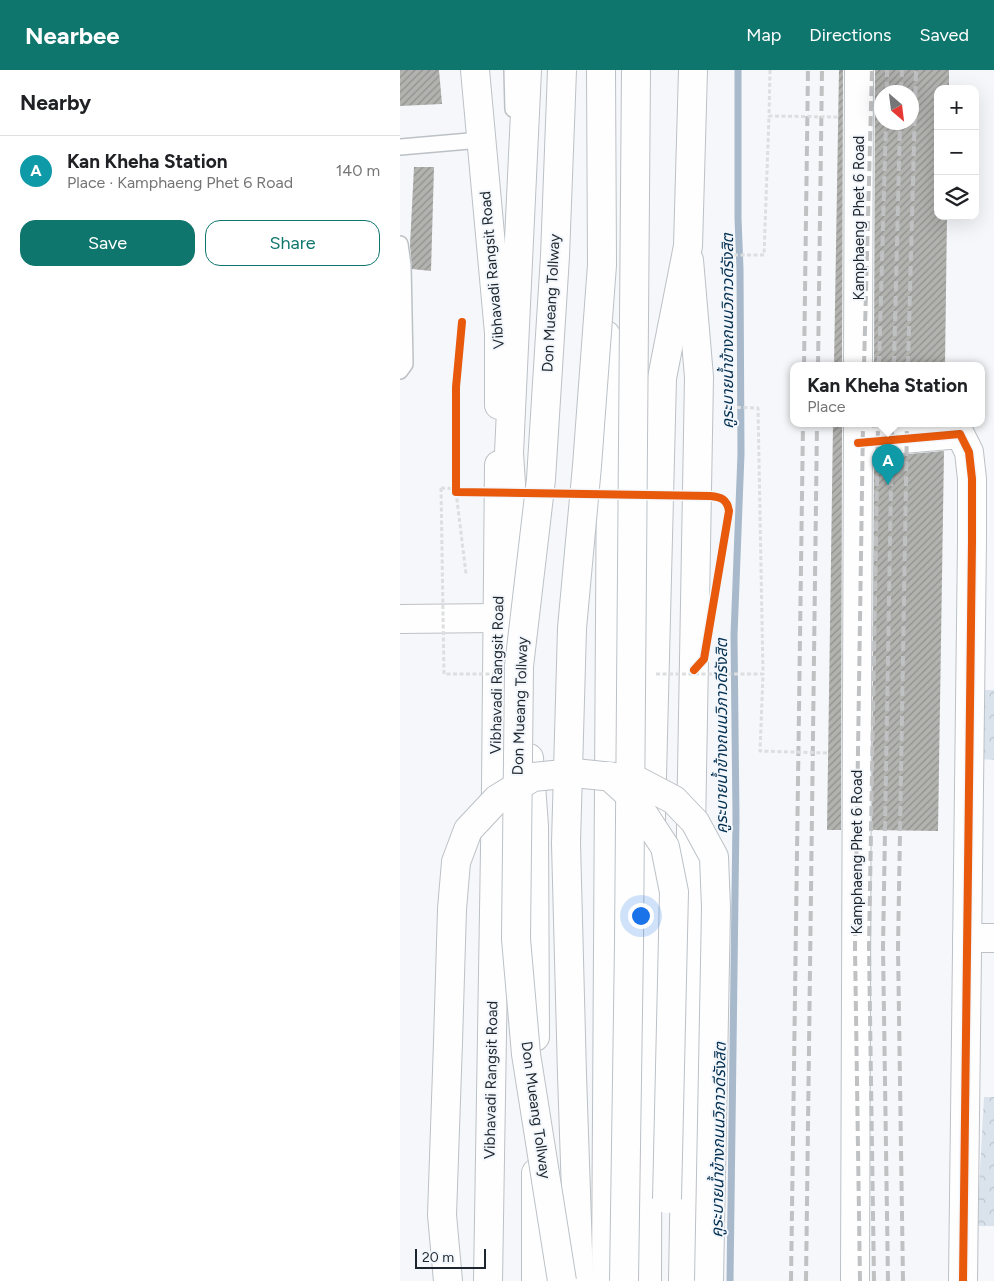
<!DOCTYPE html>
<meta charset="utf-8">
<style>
:root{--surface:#fff;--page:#f2f2f2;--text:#202124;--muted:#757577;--line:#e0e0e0;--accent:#0f766e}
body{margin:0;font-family:Figtree,"Noto Sans Thai",sans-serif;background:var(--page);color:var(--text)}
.controls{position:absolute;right:15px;top:15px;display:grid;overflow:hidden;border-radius:10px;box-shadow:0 5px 20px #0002}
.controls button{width:45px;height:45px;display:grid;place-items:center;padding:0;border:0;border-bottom:1px solid var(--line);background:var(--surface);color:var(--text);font:25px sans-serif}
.compass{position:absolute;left:474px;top:15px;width:45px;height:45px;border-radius:50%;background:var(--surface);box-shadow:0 5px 20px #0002;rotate:152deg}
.scale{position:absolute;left:15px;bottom:12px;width:71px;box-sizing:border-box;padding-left:5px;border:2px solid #1d262e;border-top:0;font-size:14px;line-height:18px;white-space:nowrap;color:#1d262e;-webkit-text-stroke:4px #f3f7fc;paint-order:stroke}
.you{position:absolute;left:240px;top:845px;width:18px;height:18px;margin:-12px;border:4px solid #fff;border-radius:50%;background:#1a73e8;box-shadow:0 0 0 8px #1a73e833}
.badge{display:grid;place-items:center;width:32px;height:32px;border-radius:50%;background:var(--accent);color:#fff;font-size:16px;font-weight:700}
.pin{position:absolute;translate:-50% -41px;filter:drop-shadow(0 1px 2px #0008)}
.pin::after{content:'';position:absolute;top:26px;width:18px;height:15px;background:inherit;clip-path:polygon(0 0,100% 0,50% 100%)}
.popup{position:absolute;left:390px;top:292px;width:195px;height:65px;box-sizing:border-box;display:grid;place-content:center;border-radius:10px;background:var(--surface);filter:drop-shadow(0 1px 4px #0005);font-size:16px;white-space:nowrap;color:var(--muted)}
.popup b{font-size:19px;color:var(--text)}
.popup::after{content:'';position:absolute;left:50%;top:100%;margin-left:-10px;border:10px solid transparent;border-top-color:var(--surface)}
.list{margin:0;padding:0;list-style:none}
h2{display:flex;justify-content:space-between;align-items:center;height:65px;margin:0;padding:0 20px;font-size:21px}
h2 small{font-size:16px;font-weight:400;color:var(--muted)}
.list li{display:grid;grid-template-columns:32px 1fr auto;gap:15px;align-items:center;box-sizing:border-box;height:70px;padding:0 20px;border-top:1px solid var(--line)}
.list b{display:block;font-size:19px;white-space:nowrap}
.list p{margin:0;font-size:16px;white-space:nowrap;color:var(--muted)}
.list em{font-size:16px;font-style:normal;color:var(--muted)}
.actions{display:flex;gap:10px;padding:15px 20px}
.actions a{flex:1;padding:11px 0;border:1px solid var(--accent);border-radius:15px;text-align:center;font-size:18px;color:var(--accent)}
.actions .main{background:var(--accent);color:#fff}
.icon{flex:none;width:28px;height:28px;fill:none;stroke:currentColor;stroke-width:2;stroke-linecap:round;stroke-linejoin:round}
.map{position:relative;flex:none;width:594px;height:1211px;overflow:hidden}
header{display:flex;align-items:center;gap:30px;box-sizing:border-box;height:70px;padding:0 25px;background:var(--accent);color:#fff}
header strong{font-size:24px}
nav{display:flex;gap:28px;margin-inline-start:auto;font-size:18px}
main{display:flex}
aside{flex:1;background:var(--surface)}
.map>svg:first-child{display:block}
.park{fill:url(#park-crowns)}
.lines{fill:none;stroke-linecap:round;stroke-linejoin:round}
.stream{stroke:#a7b9ca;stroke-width:7}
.building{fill:url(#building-hatch);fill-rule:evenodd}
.lane-casing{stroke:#bcc1c6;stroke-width:18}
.street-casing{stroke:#bcc1c6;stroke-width:30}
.secondary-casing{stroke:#bcc1c6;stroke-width:30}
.highway-casing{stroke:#bcc1c6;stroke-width:30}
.path{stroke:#dcdedf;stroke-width:3;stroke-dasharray:4 2.5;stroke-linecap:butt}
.lane{stroke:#fefefe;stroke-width:15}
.street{stroke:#fefefe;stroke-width:28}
.secondary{stroke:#fefefe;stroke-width:28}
.highway{stroke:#fefefe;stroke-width:28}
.rail{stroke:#c0c1c3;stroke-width:4;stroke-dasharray:10 5;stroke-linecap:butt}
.secondary-bridge-casing{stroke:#bcc1c6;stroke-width:30;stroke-linecap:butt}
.highway-bridge-casing{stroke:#bcc1c6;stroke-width:30;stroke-linecap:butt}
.path-bridge{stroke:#dcdedf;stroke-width:3;stroke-dasharray:4 2.5;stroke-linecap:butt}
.secondary-bridge{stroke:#fefefe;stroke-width:28}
.highway-bridge{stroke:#fefefe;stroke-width:28}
.cycleway-casing{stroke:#f3f7fc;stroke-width:11}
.cycleway{stroke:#e8590c;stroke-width:8}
.labels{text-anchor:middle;stroke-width:4;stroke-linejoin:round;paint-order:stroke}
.street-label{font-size:15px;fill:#1d262e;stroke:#f3f7fc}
.water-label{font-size:16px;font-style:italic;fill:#022e4f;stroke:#f3f7fc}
</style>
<header>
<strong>Nearbee</strong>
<nav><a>Map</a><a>Directions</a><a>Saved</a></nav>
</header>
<main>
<aside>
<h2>Nearby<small></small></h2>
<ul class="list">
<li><span class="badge" style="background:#0f9aa8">A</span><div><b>Kan Kheha Station</b><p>Place · Kamphaeng Phet 6 Road</p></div><em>140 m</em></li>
</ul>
<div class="actions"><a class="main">Save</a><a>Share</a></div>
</aside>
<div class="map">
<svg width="594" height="1211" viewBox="0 0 594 1211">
<defs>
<pattern id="park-crowns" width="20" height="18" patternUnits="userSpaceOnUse" patternTransform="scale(1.25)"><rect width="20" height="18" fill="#dae3ec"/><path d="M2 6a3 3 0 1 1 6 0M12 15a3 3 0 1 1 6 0" fill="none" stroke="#bbc3cb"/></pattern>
<pattern id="building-hatch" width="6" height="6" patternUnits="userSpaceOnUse" patternTransform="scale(1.25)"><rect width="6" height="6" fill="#b2b3af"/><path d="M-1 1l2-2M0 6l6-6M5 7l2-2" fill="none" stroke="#90918f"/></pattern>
</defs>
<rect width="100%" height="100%" fill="#f5f7fa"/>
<g class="park">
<path d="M577 620H594V690L578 689Z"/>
<path d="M584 1027H594V1156H577Z"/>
</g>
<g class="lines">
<path class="stream" d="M330 1211 336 748 334 565 341 384 340 199 338 148V0"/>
</g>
<g class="building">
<path d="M0 0H39L42 34 0 36Z"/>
<path d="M439 0H443L442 296H434Z"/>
<path d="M475 0H549V19H538V146H547L545 296H474ZM482 22H512V52H482Z"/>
<path d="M14 97H34L31 201 12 199 10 175Z"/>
<path d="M433 354H442L441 760H427Z"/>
<path d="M544 381 538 761 472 760 474 387Z"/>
</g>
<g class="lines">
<defs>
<g id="lane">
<path d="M112 0 113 39"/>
<path d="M0 77 81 70"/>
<path d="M0 174 3 195 5 294 0 301"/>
</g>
<g id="street">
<path d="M458 373 560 364 569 382 572 409V471L563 1211"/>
<path d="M567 868H594"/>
</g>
<g id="secondary">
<path d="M75 0 99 263V335"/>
<path d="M458 296 459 0"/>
<path d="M0 549 98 548"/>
<path d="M48 972 42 1145 48 1211"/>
<path d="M88 1211 96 718 99 395"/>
<path d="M283 1211 299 307 289 190"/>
<path d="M455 1211 458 354"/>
</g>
<g id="highway">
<path d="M206 265 211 386 206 1211"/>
<path d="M119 538 109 383 127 0"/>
<path d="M129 688 134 756 135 967"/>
<path d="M172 1005 179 1211"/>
<path d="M136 1211V1103"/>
<path d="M247 1211 248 866 262 308 288 176 293 0"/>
</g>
</defs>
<use href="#lane" class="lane-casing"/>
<use href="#street" class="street-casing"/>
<use href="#secondary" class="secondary-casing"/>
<use href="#highway" class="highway-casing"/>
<g class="path">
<path d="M321 185H364L369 46"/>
<path d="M324 337 358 338 363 604"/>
<path d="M41 418 61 419"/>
<path d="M56 422 66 504"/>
</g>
<use href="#lane" class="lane"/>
<use href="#street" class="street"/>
<use href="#secondary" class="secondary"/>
<use href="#highway" class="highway"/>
<g class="rail">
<path d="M487 22V0"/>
<path d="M501 22 502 0"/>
<path d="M404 296 408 0"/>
<path d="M418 296 422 0"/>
<path d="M464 296 472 0"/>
<path d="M479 296 486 52"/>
<path d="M494 296 500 52"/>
<path d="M508 296 516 0"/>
<path d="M391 1211 403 354"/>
<path d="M406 1211 417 354"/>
<path d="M460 1211 455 878 463 354"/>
<path d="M474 1211 469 877 478 354"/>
<path d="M488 1211 483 877 492 354"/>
<path d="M503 1211 498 878 507 354"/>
</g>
<defs>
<path id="secondary-bridge" d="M48 972 52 839 56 792 68 760 97 729 133 707 174 703 234 709 274 730 295 752 314 787 316 838 309 1211"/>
<g id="highway-bridge">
<path d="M162 0 155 186 141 409 119 596 116 869 126 984 162 1211"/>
<path d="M209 706 233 728 265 777 274 822 267 1129"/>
<path d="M172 1005 166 773 172 558 187 396 202 195 201 0"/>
<path d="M224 1211 229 874 236 0"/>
</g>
</defs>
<use href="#secondary-bridge" class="secondary-bridge-casing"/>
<use href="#highway-bridge" class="highway-bridge-casing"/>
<g class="path-bridge">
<path d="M370 0 369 46 438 47"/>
<path d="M41 418 44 604H95"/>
<path d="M256 604H363L360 681 428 683"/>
</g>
<use href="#secondary-bridge" class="secondary-bridge"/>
<use href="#highway-bridge" class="highway-bridge"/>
<defs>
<g id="cycleway">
<path d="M62 252 56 317V422L310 426C321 427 327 429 329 441L304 589 294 600"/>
<path d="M458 373 560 364 569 382 572 409V471L563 1211"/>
</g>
</defs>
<use href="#cycleway" class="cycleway-casing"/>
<use href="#cycleway" class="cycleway"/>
</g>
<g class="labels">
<g class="street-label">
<text transform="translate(459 148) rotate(-90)" y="5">Kamphaeng Phet 6 Road</text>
<text transform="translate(92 200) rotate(-95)" y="5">Vibhavadi Rangsit Road</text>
<text transform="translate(151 233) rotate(-87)" y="5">Don Mueang Tollway</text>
<text transform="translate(97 605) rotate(-89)" y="5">Vibhavadi Rangsit Road</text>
<text transform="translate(120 636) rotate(-88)" y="5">Don Mueang Tollway</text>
<text transform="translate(457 782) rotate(-90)" y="5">Kamphaeng Phet 6 Road</text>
<text transform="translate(91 1010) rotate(-89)" y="5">Vibhavadi Rangsit Road</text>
<text transform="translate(136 1040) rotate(82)" y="5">Don Mueang Tollway</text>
</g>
<g class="water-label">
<text transform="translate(327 261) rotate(-90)" y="6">คูระบายน้ำข้างถนนวิภาวดีรังสิต</text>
<text transform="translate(321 666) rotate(-90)" y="6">คูระบายน้ำข้างถนนวิภาวดีรังสิต</text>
<text transform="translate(318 1070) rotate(-89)" y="6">คูระบายน้ำข้างถนนวิภาวดีรังสิต</text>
</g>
</g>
</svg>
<div class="controls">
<button>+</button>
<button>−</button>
<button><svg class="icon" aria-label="layers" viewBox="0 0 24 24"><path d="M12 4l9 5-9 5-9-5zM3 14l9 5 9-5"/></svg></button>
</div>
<svg class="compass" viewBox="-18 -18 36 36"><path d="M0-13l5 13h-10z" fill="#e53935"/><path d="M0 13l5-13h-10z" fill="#757577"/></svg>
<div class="scale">20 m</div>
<div class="you"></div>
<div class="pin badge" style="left:488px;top:415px;background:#0f9aa8">A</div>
<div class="popup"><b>Kan Kheha Station</b>Place</div>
</div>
</main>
